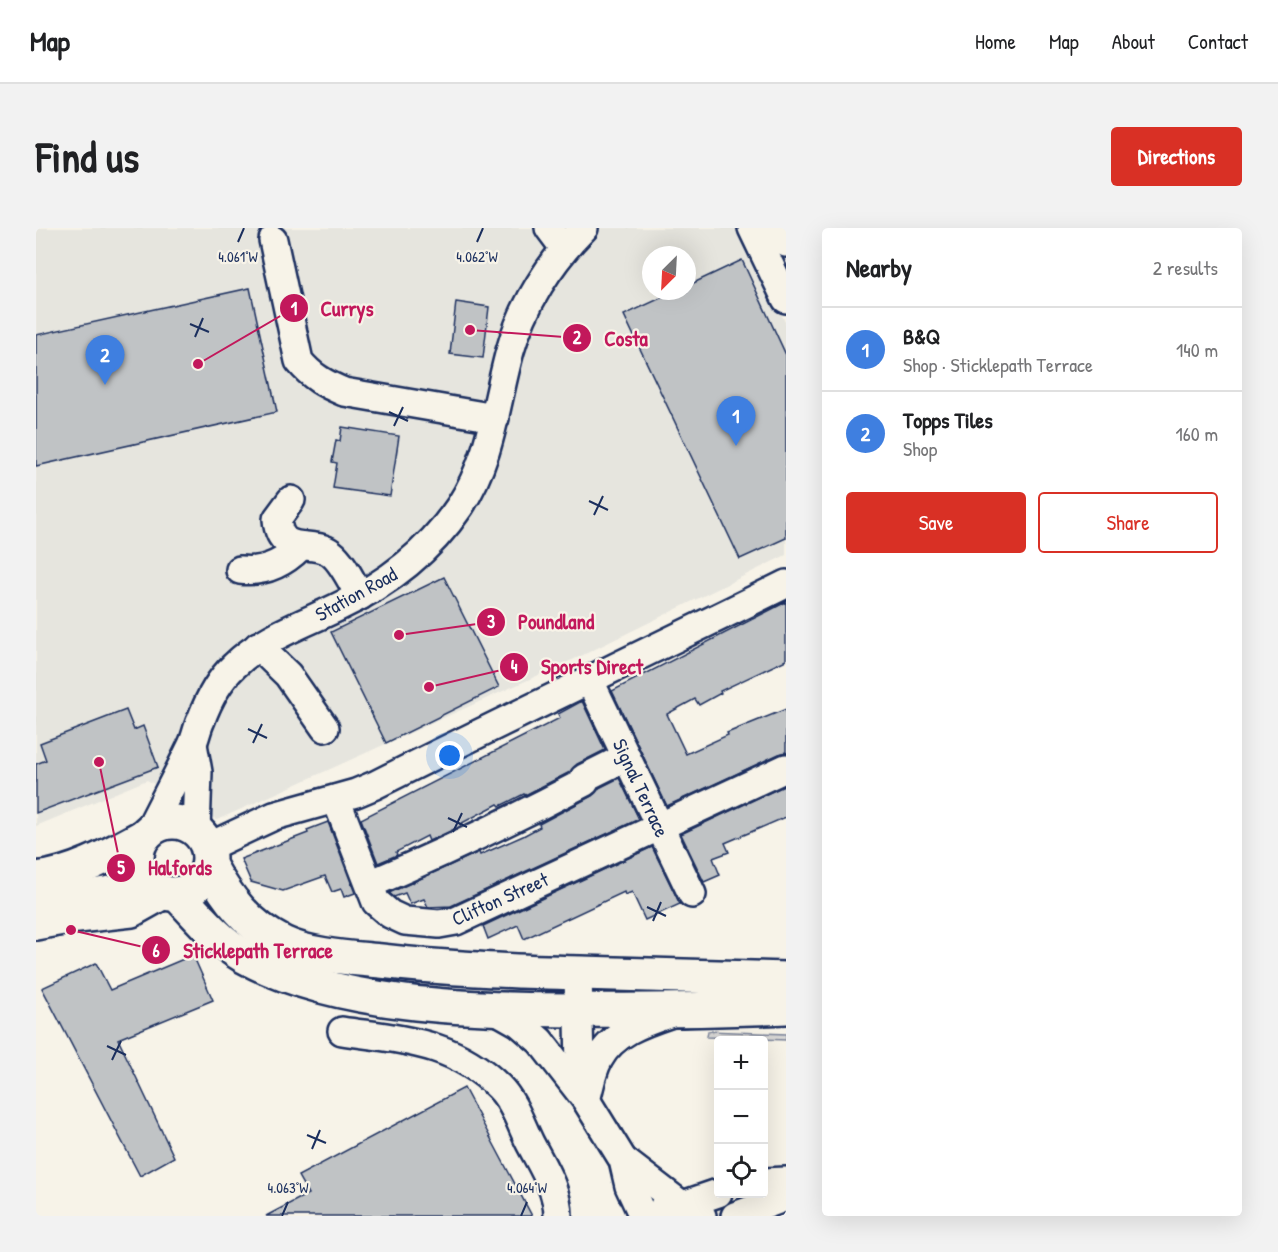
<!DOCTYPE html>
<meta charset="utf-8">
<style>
:root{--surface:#fff;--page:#f2f2f2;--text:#202124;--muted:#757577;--line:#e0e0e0;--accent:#d93025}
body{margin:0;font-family:"Patrick Hand",sans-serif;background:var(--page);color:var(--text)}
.controls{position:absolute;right:18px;bottom:18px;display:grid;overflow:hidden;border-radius:6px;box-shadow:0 6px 24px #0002}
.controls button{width:54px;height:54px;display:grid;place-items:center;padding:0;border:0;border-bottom:2px solid var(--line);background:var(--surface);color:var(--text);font:30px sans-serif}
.compass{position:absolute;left:606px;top:18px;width:54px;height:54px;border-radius:50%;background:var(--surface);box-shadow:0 6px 24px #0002;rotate:204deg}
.you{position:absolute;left:414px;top:528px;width:21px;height:21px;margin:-15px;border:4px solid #fff;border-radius:50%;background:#1a73e8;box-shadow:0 0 0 9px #1a73e833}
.badge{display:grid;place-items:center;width:39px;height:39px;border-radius:50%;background:var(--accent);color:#fff;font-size:20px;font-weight:700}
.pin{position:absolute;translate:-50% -50px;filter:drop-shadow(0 2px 3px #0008)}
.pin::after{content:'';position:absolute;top:32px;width:21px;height:18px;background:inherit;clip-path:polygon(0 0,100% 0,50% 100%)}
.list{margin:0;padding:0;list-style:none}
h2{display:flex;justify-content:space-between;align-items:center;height:78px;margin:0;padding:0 24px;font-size:26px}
h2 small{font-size:20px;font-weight:400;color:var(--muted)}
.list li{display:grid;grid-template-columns:39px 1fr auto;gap:18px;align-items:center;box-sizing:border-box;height:84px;padding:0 24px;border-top:2px solid var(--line)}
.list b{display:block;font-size:22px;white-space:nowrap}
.list p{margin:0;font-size:20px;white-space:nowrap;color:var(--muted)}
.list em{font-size:20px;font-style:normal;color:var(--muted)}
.actions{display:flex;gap:12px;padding:18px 24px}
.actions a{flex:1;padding:14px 0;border:2px solid var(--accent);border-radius:6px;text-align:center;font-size:21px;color:var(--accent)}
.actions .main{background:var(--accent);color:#fff}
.icon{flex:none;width:33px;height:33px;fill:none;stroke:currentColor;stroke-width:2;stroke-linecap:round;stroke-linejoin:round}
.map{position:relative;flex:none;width:750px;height:988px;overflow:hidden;border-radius:6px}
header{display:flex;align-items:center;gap:36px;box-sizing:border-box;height:84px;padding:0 30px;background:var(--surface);border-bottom:2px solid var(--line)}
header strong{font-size:28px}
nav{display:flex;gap:33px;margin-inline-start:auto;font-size:21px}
.intro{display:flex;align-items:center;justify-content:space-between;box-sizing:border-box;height:144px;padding:0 36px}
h1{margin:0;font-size:42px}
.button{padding:15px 27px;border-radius:6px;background:var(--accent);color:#fff;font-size:21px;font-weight:700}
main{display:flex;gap:36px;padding:0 36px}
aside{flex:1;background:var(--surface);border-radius:6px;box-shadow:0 6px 24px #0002}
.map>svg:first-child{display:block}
.built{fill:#e6e5de;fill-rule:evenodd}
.grass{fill:url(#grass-tufts);stroke:#798299;stroke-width:1.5}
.building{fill:#c0c3c5;stroke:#1b2f5e;stroke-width:1.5}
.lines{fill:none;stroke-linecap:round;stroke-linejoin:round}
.minor-casing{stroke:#1b2f5e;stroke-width:32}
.major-casing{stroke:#1b2f5e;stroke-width:38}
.minor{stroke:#f7f3e8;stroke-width:27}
.major{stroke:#f7f3e8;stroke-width:33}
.ticks{fill:none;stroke:#1b2f5e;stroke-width:2}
.labels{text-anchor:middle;stroke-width:4.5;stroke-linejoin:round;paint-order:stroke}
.street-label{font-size:20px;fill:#1b2f5e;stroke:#f7f3e8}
.ticks-label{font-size:15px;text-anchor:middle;fill:#1b2f5e;stroke:#f7f3e8;stroke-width:4.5;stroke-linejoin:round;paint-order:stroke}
.leader{fill:none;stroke:#c2185b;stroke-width:2}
.callout-dot{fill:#c2185b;stroke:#f7f3e8;stroke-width:2}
.mark-label{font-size:18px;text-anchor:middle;font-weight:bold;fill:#fff}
.callout-label{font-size:21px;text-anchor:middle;font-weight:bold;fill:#c2185b;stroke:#f7f3e8;stroke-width:4.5;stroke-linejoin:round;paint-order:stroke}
</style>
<header>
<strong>Map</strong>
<nav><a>Home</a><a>Map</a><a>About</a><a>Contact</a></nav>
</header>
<div class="intro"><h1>Find us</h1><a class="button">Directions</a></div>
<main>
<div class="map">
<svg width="750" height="988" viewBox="0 0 750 988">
<defs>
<pattern id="grass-tufts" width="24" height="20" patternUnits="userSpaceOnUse" patternTransform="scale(1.5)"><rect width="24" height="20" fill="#d7d6d4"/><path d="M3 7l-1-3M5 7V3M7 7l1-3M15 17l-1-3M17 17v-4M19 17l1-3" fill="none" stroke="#b8b8b8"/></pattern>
</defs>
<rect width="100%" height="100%" fill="#f7f3e8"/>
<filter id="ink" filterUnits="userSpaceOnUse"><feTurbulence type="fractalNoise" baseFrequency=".0167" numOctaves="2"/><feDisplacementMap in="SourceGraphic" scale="12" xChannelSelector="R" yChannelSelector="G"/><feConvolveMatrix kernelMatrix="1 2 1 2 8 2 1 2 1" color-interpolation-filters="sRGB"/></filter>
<g filter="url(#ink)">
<path class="built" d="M0 0H704L750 96V327L545 428 181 592 111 552 0 598ZM615 27H651V63H615Z"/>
<path class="grass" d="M672 803 750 806V812L671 809Z"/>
<g class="building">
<path d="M706 32 750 127V310L704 331 588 87 640 63H651V58Z"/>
<path d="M214 60 241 184 0 238V107Z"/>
<path d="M420 74 453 79 447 130 414 126Z"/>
<path d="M306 199 363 208 354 268 297 260 301 235 296 234 300 212 304 213Z"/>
<path d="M408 349 463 459 350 515 295 404Z"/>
<path d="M750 374V432L684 463 685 465 663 477 659 471 631 486 650 526 692 507 691 505 750 481V524L743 526 631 578 576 463Z"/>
<path d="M546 473 569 522 541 536 534 544 489 567 488 566 464 578 462 576 424 596 425 598 393 613 391 608 360 624 361 627 342 635 325 591 524 490 522 486Z"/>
<path d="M90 482 98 502 107 498 122 539 0 585V536L10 532 4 515Z"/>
<path d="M583 550 603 591 415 678 392 679 388 671 374 676 369 665 358 669 353 665 443 624 444 627 487 608 504 599 503 596 556 568 563 560Z"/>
<path d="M750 557V589L689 615 693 624 677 630 684 647 668 654 645 606Z"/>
<path d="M292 594 319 665 308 669 305 661 296 664 289 648 247 663 215 654 205 631 272 605 271 602Z"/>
<path d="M616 619 644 676 609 692 596 664 589 667 588 664 488 711 482 697 452 711 447 698Z"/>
<path d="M157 727 177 772 82 811 138 929 104 948 6 760 60 735 74 762Z"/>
<path d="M428 860 496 988H230L272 966 262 948Z"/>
</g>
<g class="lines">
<defs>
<g id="minor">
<path d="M513 0 528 20"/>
<path d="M716 0 750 71"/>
<path d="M742 0 750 15"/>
<path d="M237 12 263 133C276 149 289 156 308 164L459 190"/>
<path d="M255 272 241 291C244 330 275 310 295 325 307 334 316 355 324 368"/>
<path d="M204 342C228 345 247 336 264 319"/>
<path d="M222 418 252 447 289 500"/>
<path d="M554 453 656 666"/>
<path d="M157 516 162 544 160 602"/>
<path d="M300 571 340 674 354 686 369 693 403 696 420 693 750 540"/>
<path d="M113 602C127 574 142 546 156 517 160 509 161 500 165 492 172 473 183 452 198 438 226 410 265 397 300 380 350 357 393 324 424 278 456 229 459 177 474 123 487 77 514 34 548 0"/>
<path d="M172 619 238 588 320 565 339 557C476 488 613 424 750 356"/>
<path d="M334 656C407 625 479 591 549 554L548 550 590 529"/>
<path d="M0 698 33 692 96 685 130 666"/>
<path d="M542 745 544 838 549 865"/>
<path d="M460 782 483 795 504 813 550 872 587 932 593 958 607 988"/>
<path d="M306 803C366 812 417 813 463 859 478 874 485 897 494 915 506 938 522 962 522 988"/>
<path d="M550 872C554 859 556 843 563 831 577 805 606 795 633 786"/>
<path d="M587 932 643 975"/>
<path d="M728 954 750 953"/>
<path d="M650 976 682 965"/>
<path d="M628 978C642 972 656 977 666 988"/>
<path d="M699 988 750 969"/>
</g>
<g id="major">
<circle cx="137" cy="630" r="36"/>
<path d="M173 637C191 670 212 698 247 715 274 728 315 730 345 733 412 741 478 743 545 745 613 747 682 749 750 751"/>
<path d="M0 651C38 647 75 626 108 608"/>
<path d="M141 666C162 688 182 713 208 728 297 778 436 782 537 782 608 783 678 782 750 779"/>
<path d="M0 678 75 665 120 662"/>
</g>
</defs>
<use href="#minor" class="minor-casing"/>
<use href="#major" class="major-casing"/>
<use href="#minor" class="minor"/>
<use href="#major" class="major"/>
</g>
</g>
<path class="ticks" d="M202 14 208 0M441 14 447 0M154 96 173 104M159 109 167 90M353 184 372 193M358 198 367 179M553 273 572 282M558 287 567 268M212 501 231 510M217 515 226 496M412 590 431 599M417 604 426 585M611 679 630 688M617 693 625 674M71 818 90 827M76 832 85 813M271 907 290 915M276 921 284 902M246 988 252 974M485 988 491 974"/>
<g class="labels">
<g class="street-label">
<text transform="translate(320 366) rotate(-29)" y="7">Station Road</text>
<text transform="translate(605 560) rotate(65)" y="7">Signal Terrace</text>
<text transform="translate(464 671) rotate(-24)" y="7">Clifton Street</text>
</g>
</g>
<g class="ticks-label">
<text x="202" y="34">4.061°W</text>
<text x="441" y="34">4.062°W</text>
<text x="252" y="965">4.063°W</text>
<text x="491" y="965">4.064°W</text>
</g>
<path class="leader" d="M162 136L258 80M434 102L541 110M363 407L455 394M393 459L478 439M63 534L85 640M35 702L120 722"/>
<g class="callout-dot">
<circle cx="162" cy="136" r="6"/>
<circle cx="434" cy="102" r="6"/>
<circle cx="363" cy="407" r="6"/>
<circle cx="393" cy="459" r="6"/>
<circle cx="63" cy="534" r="6"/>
<circle cx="35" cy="702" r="6"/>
<circle cx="258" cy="80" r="15"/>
<circle cx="541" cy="110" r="15"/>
<circle cx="455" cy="394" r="15"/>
<circle cx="478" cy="439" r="15"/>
<circle cx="85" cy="640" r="15"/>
<circle cx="120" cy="722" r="15"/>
</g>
<g class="mark-label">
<text x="258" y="87">1</text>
<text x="541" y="116">2</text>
<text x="455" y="400">3</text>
<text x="478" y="445">4</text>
<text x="85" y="646">5</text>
<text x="120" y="729">6</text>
</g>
<g class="callout-label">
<text x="311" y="88">Currys</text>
<text x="590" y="118">Costa</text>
<text x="520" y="401">Poundland</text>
<text x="556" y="446">Sports Direct</text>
<text x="144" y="647">Halfords</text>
<text x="222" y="730">Sticklepath Terrace</text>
</g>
</svg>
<div class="controls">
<button>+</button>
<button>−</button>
<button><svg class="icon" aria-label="locate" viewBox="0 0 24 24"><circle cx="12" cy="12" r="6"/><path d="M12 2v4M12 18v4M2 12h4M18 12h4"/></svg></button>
</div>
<svg class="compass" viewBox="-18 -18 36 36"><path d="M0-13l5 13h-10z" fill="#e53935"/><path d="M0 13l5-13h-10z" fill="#757577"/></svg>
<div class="you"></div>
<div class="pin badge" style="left:700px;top:218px;background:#3f7fe0">1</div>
<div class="pin badge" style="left:69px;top:157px;background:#3f7fe0">2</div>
</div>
<aside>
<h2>Nearby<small>2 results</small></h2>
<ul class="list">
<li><span class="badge" style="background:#3f7fe0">1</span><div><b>B&amp;Q</b><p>Shop · Sticklepath Terrace</p></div><em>140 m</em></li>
<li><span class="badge" style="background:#3f7fe0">2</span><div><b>Topps Tiles</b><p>Shop</p></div><em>160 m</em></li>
</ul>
<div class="actions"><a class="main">Save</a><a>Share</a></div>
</aside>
</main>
